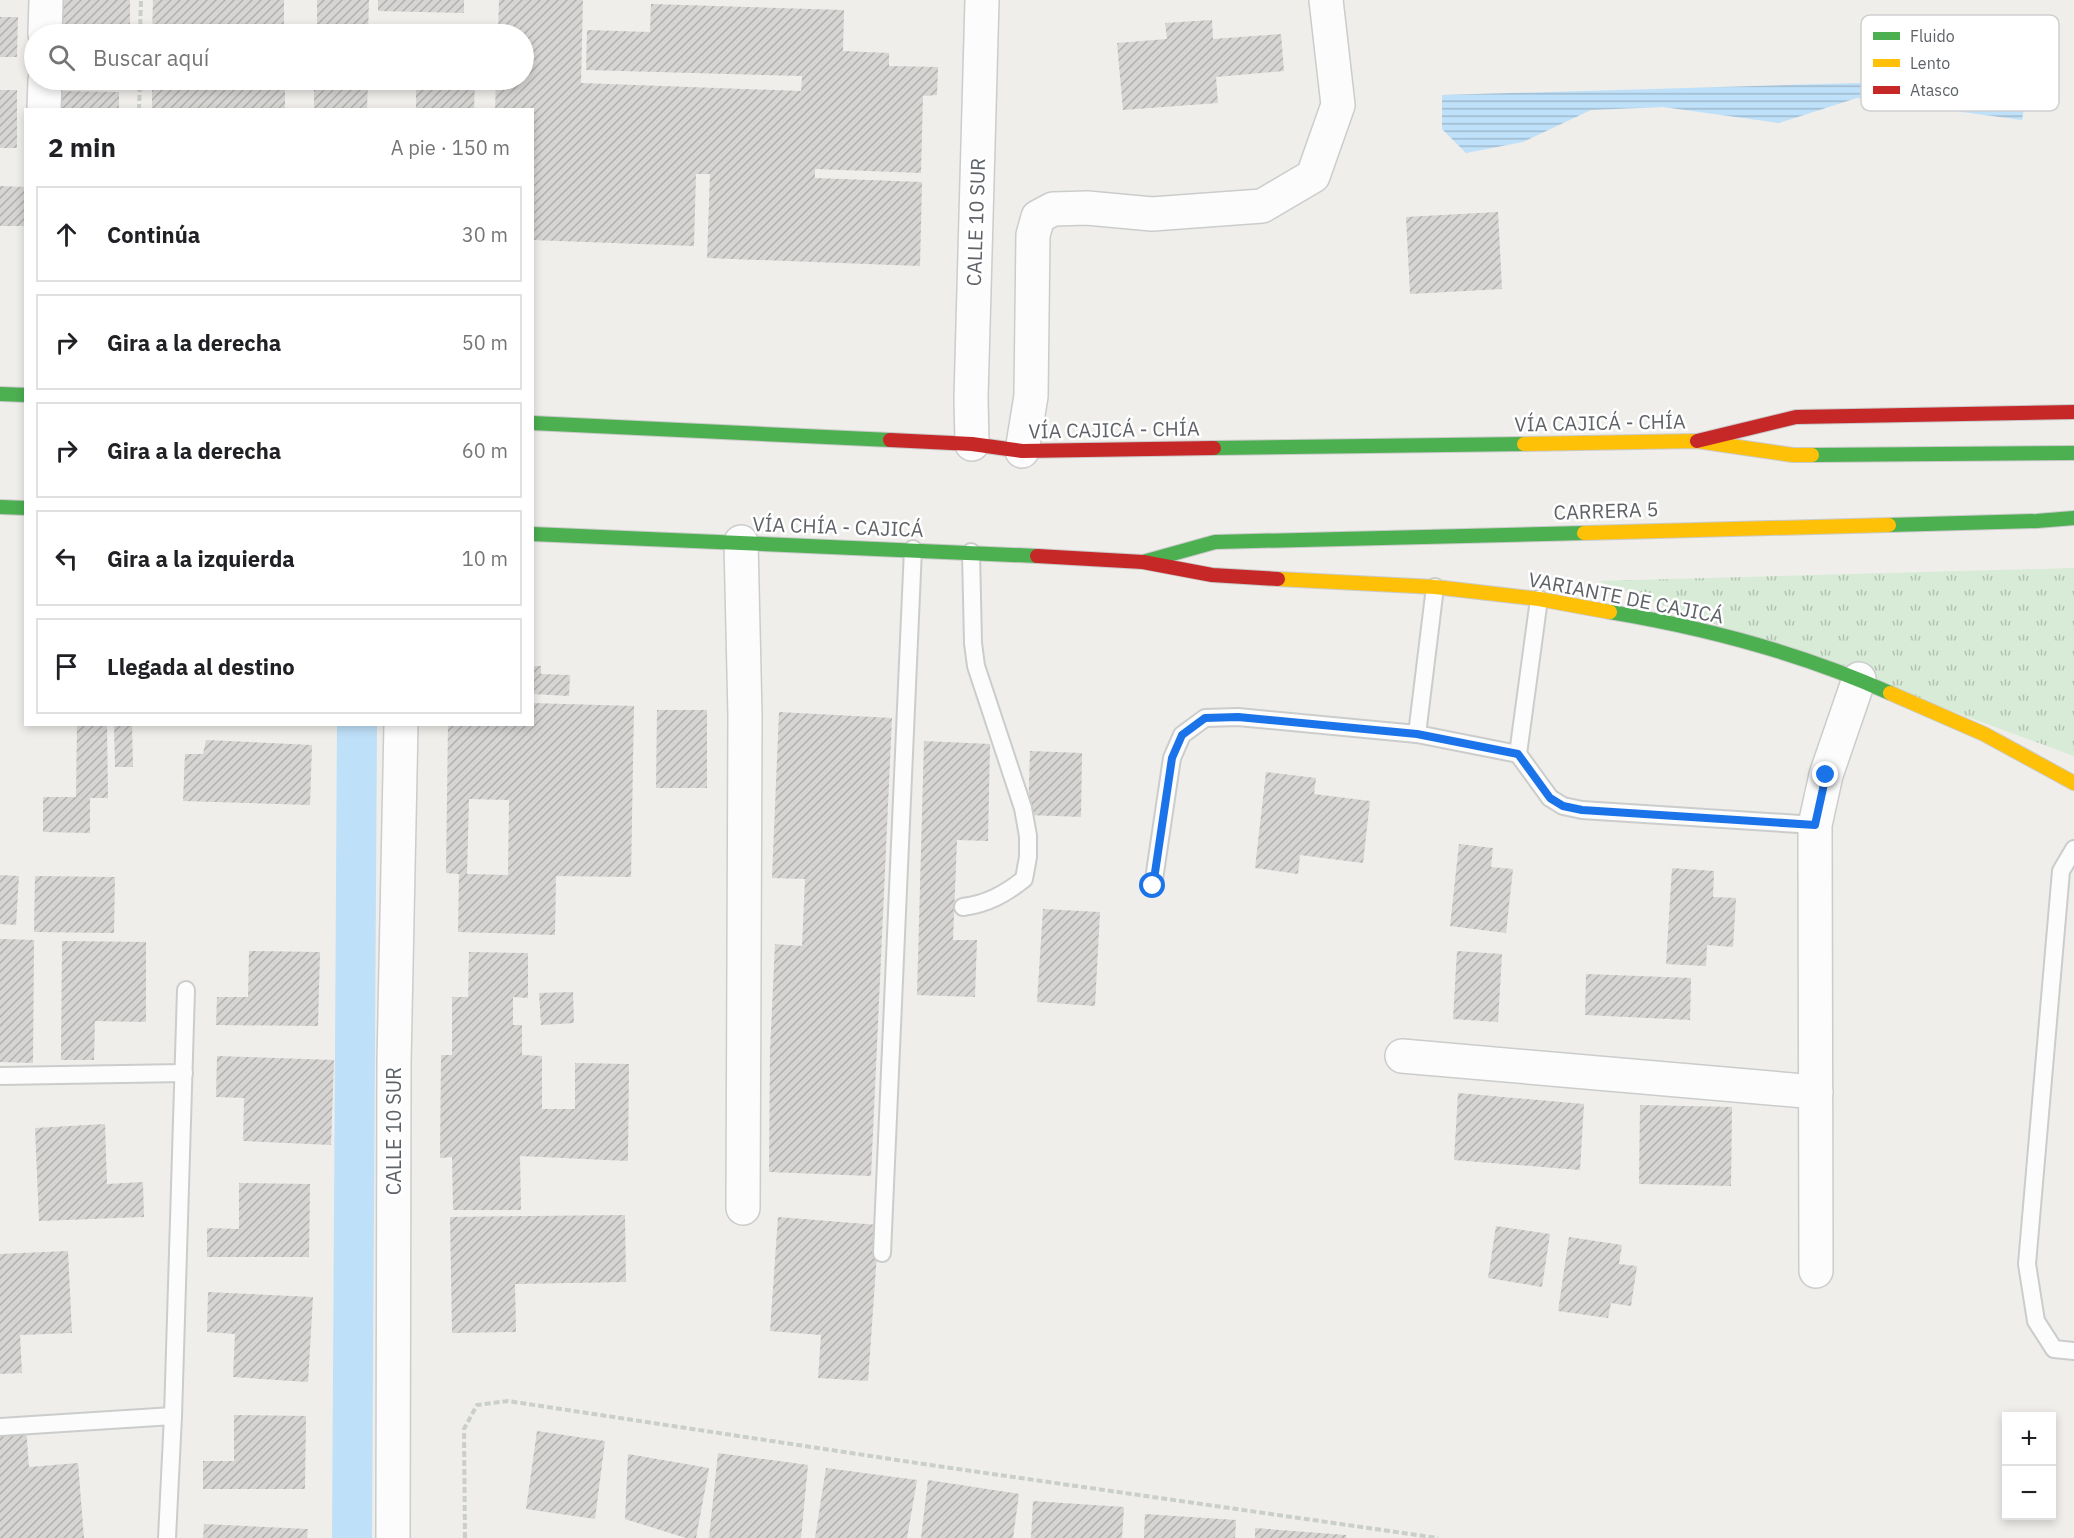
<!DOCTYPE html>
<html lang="es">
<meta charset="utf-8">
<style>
:root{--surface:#fff;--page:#f2f2f2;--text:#202124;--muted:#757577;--line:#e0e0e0}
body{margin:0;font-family:"IBM Plex Sans",sans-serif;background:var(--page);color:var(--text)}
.controls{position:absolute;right:18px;bottom:18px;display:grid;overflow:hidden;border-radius:0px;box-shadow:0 3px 9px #0003}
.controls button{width:54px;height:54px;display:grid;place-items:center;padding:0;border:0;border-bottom:2px solid var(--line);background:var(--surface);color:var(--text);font:30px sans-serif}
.stop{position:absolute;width:18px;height:18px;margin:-14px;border:4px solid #1a73e8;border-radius:50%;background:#fff}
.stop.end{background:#1a73e8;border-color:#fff;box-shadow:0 2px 6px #0008}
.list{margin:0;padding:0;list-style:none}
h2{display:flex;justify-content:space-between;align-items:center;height:78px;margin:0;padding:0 24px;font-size:26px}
h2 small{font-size:20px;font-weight:400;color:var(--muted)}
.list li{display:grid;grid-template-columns:39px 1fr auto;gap:18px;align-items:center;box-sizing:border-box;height:96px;margin:0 12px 12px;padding:0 12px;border:2px solid var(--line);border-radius:0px}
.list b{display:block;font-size:22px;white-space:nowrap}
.list em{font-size:20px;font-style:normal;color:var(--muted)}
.icon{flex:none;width:33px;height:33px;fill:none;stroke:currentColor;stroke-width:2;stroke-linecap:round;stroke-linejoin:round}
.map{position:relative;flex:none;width:2074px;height:1538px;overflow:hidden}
.search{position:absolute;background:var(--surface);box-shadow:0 3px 9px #0003;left:24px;top:24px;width:510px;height:66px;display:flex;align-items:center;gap:15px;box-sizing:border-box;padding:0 21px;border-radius:33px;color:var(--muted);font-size:22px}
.panel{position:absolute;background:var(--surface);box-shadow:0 3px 9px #0003;left:24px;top:108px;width:510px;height:618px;border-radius:0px}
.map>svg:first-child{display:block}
.grass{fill:url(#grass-tufts)}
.water{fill:url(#water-rules)}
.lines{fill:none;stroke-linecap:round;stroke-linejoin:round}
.canal{stroke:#bfe0f9;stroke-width:40}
.building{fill:url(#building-hatch);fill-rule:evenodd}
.lane-casing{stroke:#cbcccc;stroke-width:20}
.street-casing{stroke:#cbcccc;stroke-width:36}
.fast-casing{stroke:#cacacb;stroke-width:16}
.slow-casing{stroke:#cacacb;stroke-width:16}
.jam-casing{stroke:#cacacb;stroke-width:16}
.path{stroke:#cacfcc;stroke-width:4;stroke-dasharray:6 3;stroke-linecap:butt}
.lane{stroke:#fdfcfc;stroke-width:16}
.street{stroke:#fdfcfc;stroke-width:33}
.fast{stroke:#4caf50;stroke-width:14}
.slow{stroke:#ffc107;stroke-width:14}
.jam{stroke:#c62828;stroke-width:14}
.route{stroke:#1a73e8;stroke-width:8}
.labels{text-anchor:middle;stroke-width:5;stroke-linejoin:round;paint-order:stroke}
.street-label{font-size:20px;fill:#5f6368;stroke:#fff}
.key{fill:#fff;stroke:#cfd0d2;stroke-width:1.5}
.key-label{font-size:16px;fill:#5f6368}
</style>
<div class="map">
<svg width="2074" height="1538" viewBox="0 0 2074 1538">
<defs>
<pattern id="grass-tufts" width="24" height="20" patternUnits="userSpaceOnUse" patternTransform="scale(1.5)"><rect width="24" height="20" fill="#d8ebd6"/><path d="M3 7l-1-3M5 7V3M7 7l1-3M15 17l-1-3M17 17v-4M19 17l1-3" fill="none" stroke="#b2c2b1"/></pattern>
<pattern id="water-rules" width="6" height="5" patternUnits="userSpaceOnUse" patternTransform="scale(1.5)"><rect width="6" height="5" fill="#bfe0f9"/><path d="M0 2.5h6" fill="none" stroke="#9eb9cd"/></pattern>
<pattern id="building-hatch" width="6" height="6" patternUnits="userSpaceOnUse" patternTransform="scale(1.5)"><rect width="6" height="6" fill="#d6d5d3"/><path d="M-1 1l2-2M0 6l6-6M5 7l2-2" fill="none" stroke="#b1b0af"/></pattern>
</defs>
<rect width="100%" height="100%" fill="#efeeea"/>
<path class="grass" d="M2074 568V756L1598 581Z"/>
<path class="water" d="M2029 78 2022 120 1857 98 1779 123 1663 107 1591 110 1523 142 1466 153 1442 129V95Z"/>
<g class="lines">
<path class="canal" d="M352 1538 357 724"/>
</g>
<g class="building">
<rect x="60" y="0" width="70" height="34"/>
<path d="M153 0H284V34H152Z"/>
<path d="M317 0H369L368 34H317Z"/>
<path d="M378 0H464V13L378 11Z"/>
<path d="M499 0H583L581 83 801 91 802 76 586 70 587 30 650 32 651 4 844 10 843 51 889 53V66L938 67 937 95 923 96 921 173 815 169V178L922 182 920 266 707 258 710 174H696L694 246 532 240V110H495L496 80H524V34H498Z"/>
<path d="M0 17H18L17 57H0Z"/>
<path d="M1212 20 1213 39 1281 34 1284 71 1216 77 1218 103 1123 110 1117 43 1167 39 1165 23Z"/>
<rect x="93" y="80" width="37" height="4"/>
<rect x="152" y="80" width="133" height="30"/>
<path d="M314 80H368L367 110H314Z"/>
<path d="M416 80H475L474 110H416Z"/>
<rect x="0" y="90" width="17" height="58"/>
<path d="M54 91 119 92V110H53Z"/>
<path d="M0 186 26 187 25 226H0Z"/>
<path d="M1498 212 1502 289 1410 294 1406 217Z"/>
<path d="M532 666H541V674L570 675 569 696 532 694Z"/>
<path d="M532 703 634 706 631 877 556 876 555 935 458 932 459 874 446 873 448 724H532ZM469 799 509 800 508 875 467 874Z"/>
<path d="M657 710H707V788H656Z"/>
<path d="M779 712 892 718 871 1176 769 1172 770 1052 775 944 802 946 805 879 772 878Z"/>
<path d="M77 724H107L108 798H90V833L43 832V797H76Z"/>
<path d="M114 724H132L133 767H115Z"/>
<path d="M206 740 312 745 310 805 183 801 185 754H203Z"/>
<path d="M924 741 990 744 988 841 957 840 953 940H977L975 997 917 995Z"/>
<path d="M1030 751 1082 753 1081 817 1028 815Z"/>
<path d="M1266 772 1316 778 1314 794 1370 801 1363 863 1300 855 1298 874 1255 868Z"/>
<path d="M1459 844 1493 848 1491 867 1513 869 1506 933 1450 926Z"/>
<path d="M1672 868 1714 871 1713 897 1736 898 1733 947 1707 945 1706 966 1666 964Z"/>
<path d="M0 875 19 876 16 925 0 924Z"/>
<path d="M35 876 115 877 114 933 34 932Z"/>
<path d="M1043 909 1100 912 1095 1006 1037 1002Z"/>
<path d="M0 939 34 940 33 1063 0 1062Z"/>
<path d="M62 941 146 942V1022L95 1021 94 1060H61Z"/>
<path d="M249 951 320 952 318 1026 216 1025 217 997H248Z"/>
<path d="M1457 951 1502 954 1498 1022 1453 1019Z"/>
<path d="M469 952 528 953V998L513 997V1025H522V1055L542 1056V1109H575V1063L629 1064 628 1161 520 1156 521 1210H453L452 1157 440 1158 441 1055H452V997H468Z"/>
<path d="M1586 974 1691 978 1690 1020 1585 1015Z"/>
<path d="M573 992 574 1023 541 1025 539 993Z"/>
<path d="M217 1056 334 1060 331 1145 243 1141 244 1098 216 1097Z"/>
<path d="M1458 1093 1584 1104 1580 1170 1454 1160Z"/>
<path d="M1640 1105 1732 1107 1731 1186 1639 1184Z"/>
<path d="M105 1124 107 1184 143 1182 144 1217 39 1221 35 1128Z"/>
<path d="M239 1183 310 1184 309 1257H207V1228L239 1229Z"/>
<path d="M625 1215 626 1282 515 1284 516 1332 452 1333 450 1217Z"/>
<path d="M778 1217 879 1225 868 1381 818 1378 821 1335 770 1331Z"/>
<path d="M1496 1226 1550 1234 1542 1287 1488 1278Z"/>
<path d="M1569 1237 1622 1245 1619 1264 1637 1266 1631 1306 1611 1303 1608 1318 1558 1311Z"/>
<path d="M68 1251 72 1333 20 1335 22 1373 0 1374V1254Z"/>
<path d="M208 1292 313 1297 308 1382 233 1377 235 1334 207 1332Z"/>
<path d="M234 1415 306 1416 305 1489H203V1461H234Z"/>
<path d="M26 1427 29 1467 78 1463 84 1538H0V1429Z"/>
<path d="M537 1431 605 1441 595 1519 526 1509Z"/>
<path d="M718 1453 808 1465 801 1538H709Z"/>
<path d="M628 1454 709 1468 696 1538H686L625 1519Z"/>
<path d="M826 1468 917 1480 907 1538H815Z"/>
<path d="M928 1480 1019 1494 1013 1538H921Z"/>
<path d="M1033 1501 1124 1507 1122 1538H1031Z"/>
<path d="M1145 1514 1236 1520 1235 1538H1144Z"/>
<path d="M204 1524 308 1529 307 1538H203Z"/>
<path d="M1255 1528 1346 1535V1538H1255Z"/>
</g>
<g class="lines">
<defs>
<g id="lane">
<path d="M1539 599 1518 754 1550 798 1563 806 1582 810 1815 825"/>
<path d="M1417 734 1435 587"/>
<path d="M2074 849 2061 871 2027 1264 2036 1321 2054 1349 2074 1351"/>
<path d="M1153 886 1172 758 1182 735 1205 718 1238 717 1417 734 1518 754"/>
<path d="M963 907C987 904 1005 894 1024 879L1028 857V836L1023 808 976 666 973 643 971 552"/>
<path d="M0 1076 184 1073"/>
<path d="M882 1253 913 549"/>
<path d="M0 1427 173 1416"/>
<path d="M167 1538 173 1416 186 990"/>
</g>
<g id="street">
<path d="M45 34 46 0"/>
<path d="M44 110 45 80"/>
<path d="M972 444 971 398 982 0"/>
<path d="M1022 451 1031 396 1033 235 1038 217 1053 209 1087 208 1152 214 1262 206 1313 176 1338 105 1326 0"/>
<path d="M741 542 745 716 743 1208"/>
<path d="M1402 1056 1816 1092"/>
<path d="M1816 1271 1815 825 1826 775 1859 679"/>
<path d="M393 1538 394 1063 401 724"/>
</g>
<g id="fast">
<path d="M0 394 26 395"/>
<path d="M532 423 890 440"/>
<path d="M1214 448 1524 444"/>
<path d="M1812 455 2074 453"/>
<path d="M0 507 26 508"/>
<path d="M1889 525 2037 521 2074 518"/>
<path d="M532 534 1037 556"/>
<path d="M1143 562 1215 542 1584 533"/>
<path d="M1610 612C1706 628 1801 653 1890 693"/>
</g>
<g id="slow">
<path d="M1524 444 1697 441 1793 455H1812"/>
<path d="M1584 533 1889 525"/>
<path d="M1278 579 1435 587 1539 599 1610 612"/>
<path d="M1890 693 1984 734 2074 783"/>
</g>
<g id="jam">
<path d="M890 440 972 444 1022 451 1214 448"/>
<path d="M1697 441 1796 417 2074 412"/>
<path d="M1037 556 1143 562 1212 575 1278 579"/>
</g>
</defs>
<use href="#lane" class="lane-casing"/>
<use href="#street" class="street-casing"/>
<use href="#fast" class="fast-casing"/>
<use href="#slow" class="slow-casing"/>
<use href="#jam" class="jam-casing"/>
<g class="path">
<path d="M140 34 141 0"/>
<path d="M139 110 140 80"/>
<path d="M465 1538 464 1429 477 1405 508 1401 930 1465 1438 1538"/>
</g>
<use href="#lane" class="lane"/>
<use href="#street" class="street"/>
<use href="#fast" class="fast"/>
<use href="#slow" class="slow"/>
<use href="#jam" class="jam"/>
</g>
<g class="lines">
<path class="route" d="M1153 886 1172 758 1182 735 1205 718 1238 717 1417 734 1518 754 1550 798 1563 806 1582 810 1815 825 1826 775"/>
</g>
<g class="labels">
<g class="street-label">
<text transform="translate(976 222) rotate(-88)" y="7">CALLE 10 SUR</text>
<text transform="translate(1600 423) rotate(-1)" y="7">VÍA CAJICÁ - CHÍA</text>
<text transform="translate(1114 430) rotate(-1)" y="7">VÍA CAJICÁ - CHÍA</text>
<text transform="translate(1606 511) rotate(-2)" y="7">CARRERA 5</text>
<text transform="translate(838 527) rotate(2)" y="7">VÍA CHÍA - CAJICÁ</text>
<text transform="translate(1626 598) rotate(11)" y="7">VARIANTE DE CAJICÁ</text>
<text transform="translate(394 1131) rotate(-90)" y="7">CALLE 10 SUR</text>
</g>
</g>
<rect x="1861" y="15" width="198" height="96" rx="9" class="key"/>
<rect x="1873" y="32" width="27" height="8" fill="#4caf50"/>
<rect x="1873" y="59" width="27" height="8" fill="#ffc107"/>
<rect x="1873" y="86" width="27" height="8" fill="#c62828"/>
<g class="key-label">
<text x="1910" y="42">Fluido</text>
<text x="1910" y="69">Lento</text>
<text x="1910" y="96">Atasco</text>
</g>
</svg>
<div class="controls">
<button>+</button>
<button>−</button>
</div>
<div class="stop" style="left:1153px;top:886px"></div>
<div class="stop end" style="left:1826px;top:775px"></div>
<div class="search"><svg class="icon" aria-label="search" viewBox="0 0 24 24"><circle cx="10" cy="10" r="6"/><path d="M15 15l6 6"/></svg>Buscar aquí</div>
<section class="panel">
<h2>2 min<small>A pie · 150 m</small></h2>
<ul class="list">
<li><svg class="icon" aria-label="ahead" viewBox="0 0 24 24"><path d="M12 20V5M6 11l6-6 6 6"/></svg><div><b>Continúa</b></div><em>30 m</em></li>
<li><svg class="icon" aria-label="right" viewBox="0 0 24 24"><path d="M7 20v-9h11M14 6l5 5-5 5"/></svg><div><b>Gira a la derecha</b></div><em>50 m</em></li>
<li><svg class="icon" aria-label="right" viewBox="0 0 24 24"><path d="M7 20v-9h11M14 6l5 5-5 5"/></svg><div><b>Gira a la derecha</b></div><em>60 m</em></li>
<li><svg class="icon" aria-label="left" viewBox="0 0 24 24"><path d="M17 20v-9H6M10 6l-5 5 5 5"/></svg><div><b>Gira a la izquierda</b></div><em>10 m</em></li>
<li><svg class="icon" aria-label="arrive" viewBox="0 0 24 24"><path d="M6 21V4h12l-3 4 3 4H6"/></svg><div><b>Llegada al destino</b></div></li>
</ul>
</section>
</div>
